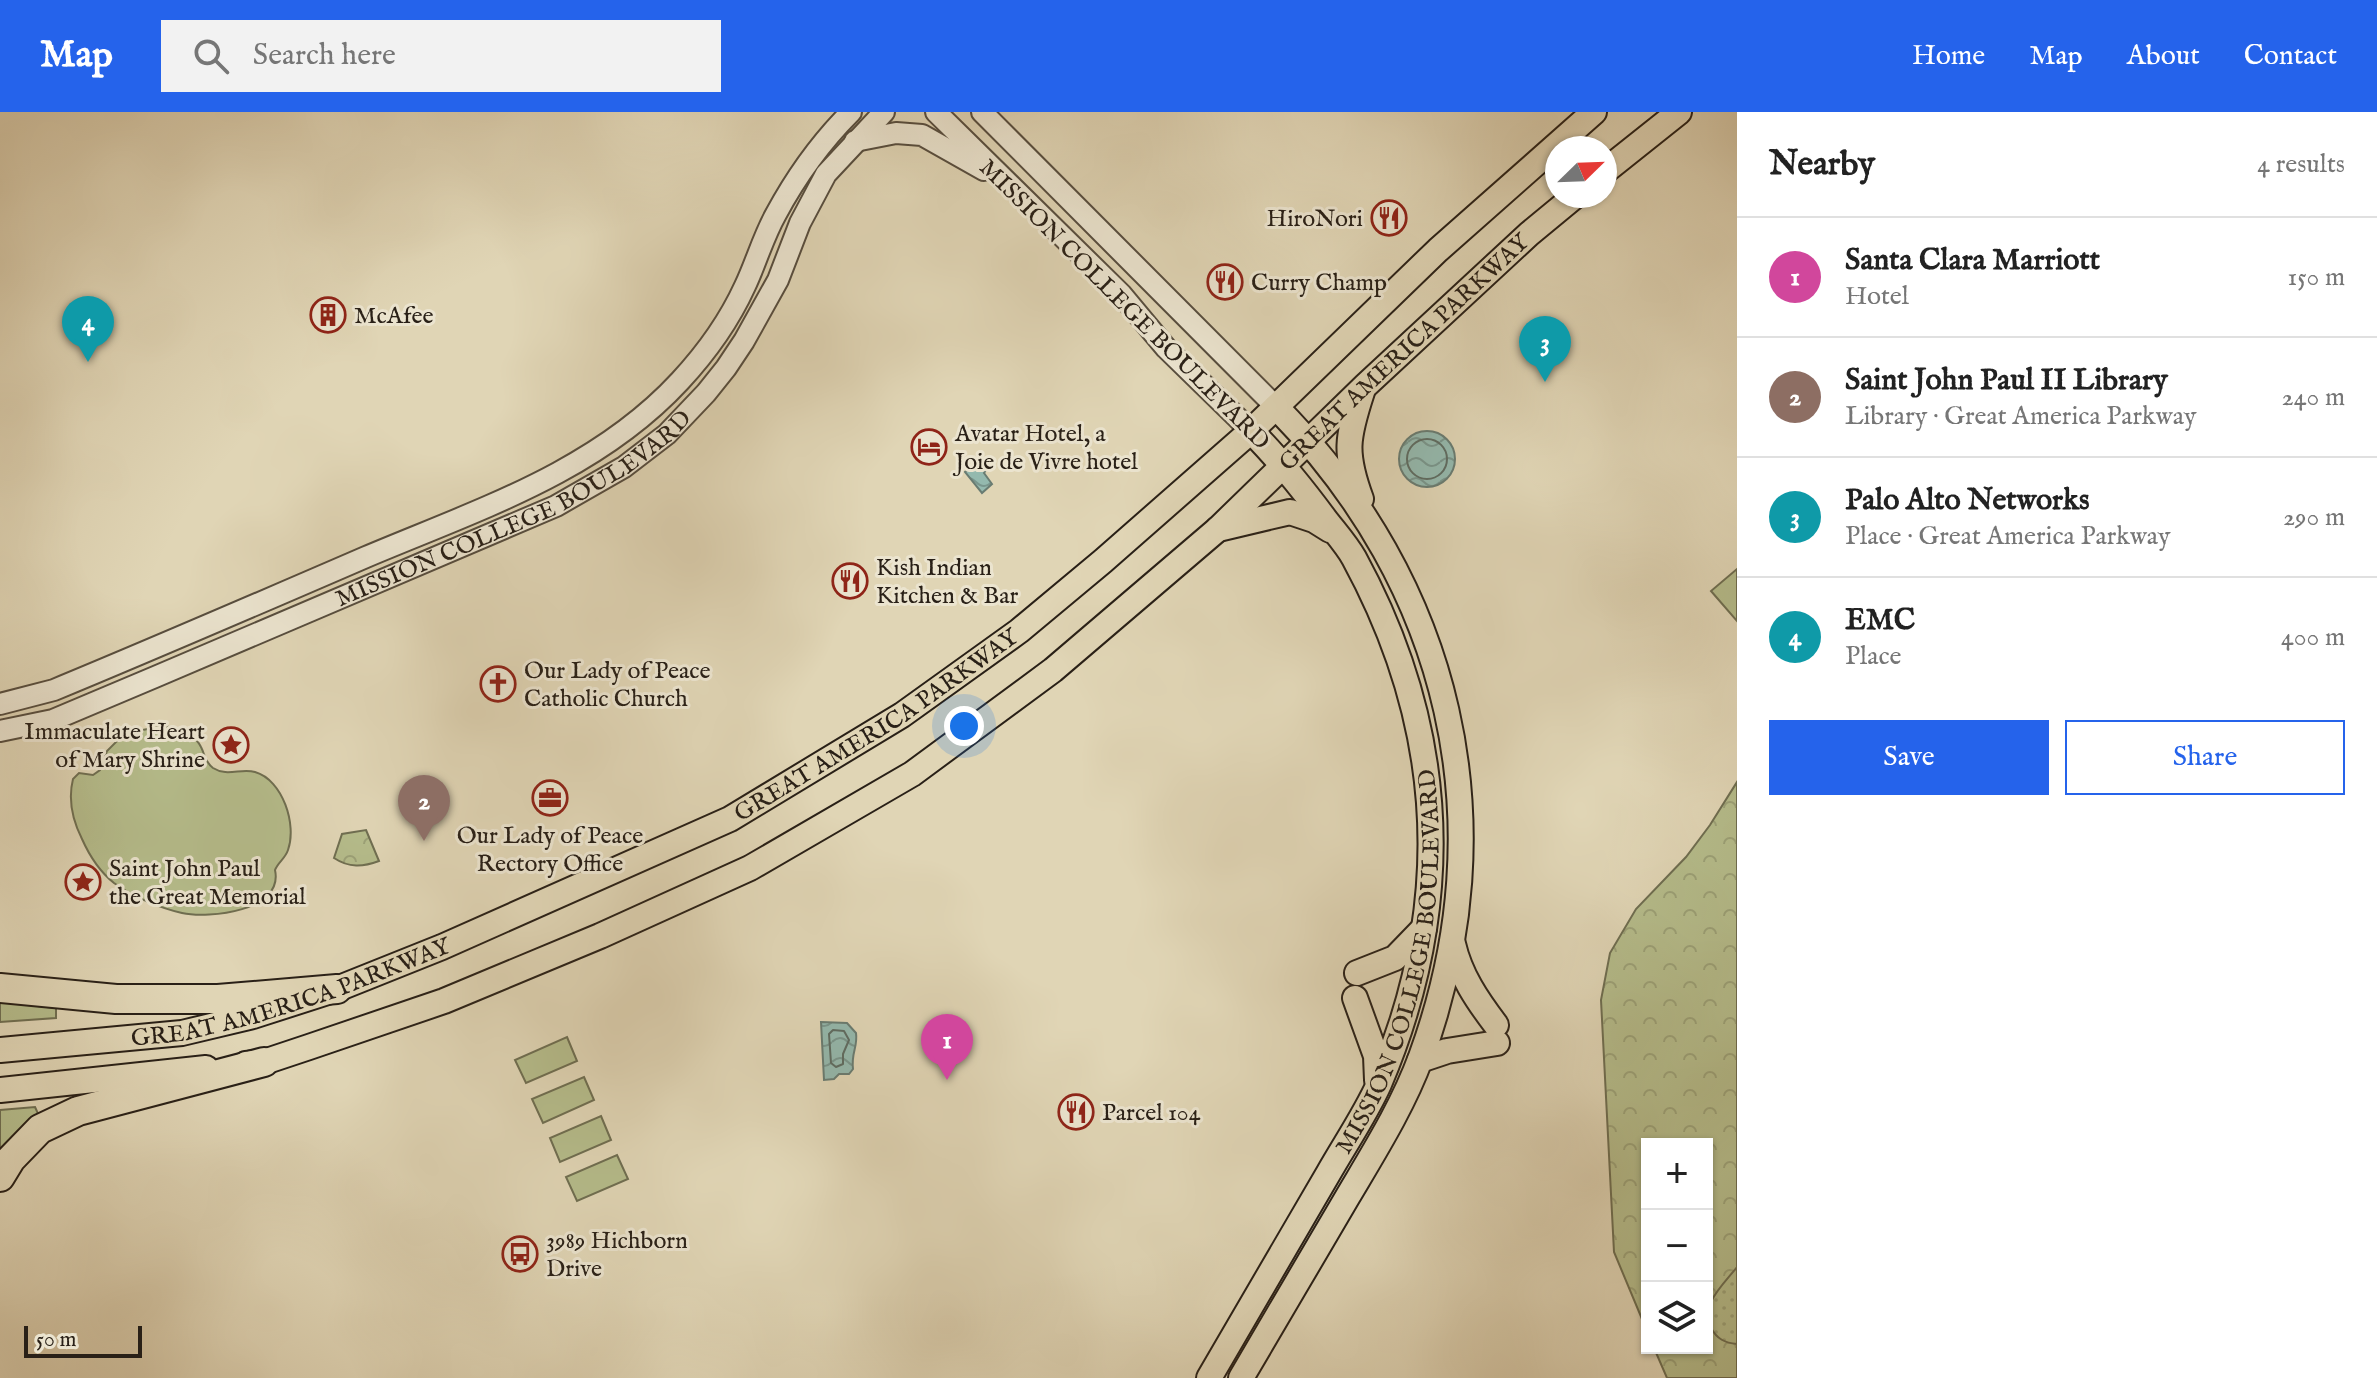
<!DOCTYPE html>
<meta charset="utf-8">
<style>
:root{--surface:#fff;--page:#f2f2f2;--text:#222;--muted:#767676;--line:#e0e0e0;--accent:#2563eb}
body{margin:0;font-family:"IM FELL English",serif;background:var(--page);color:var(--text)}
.controls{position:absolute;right:24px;bottom:24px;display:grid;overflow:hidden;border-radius:0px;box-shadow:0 2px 6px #0004}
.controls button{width:72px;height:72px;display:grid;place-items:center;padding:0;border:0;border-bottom:2px solid var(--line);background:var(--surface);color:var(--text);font:40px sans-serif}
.compass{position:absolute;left:1545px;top:24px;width:72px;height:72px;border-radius:50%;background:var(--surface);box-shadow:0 2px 6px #0004;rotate:67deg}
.scale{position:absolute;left:24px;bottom:20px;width:118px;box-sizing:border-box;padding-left:8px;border:4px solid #292017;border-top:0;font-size:22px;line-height:28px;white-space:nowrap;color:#292017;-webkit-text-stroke:6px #ebe4cf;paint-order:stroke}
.you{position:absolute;left:964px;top:614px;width:28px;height:28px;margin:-20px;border:6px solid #fff;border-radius:50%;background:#1a73e8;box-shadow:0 0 0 12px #1a73e833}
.badge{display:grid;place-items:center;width:52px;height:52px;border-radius:50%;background:var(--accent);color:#fff;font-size:26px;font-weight:700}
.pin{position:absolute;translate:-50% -66px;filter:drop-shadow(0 2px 4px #0008)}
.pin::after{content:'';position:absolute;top:42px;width:28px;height:24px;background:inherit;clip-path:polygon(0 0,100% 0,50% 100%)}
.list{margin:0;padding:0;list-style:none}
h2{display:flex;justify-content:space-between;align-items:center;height:104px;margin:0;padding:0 32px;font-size:34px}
h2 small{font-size:26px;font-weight:400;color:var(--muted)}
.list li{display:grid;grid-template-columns:52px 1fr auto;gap:24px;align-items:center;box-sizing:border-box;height:120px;padding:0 32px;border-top:2px solid var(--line)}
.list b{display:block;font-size:30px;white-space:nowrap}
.list p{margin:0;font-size:26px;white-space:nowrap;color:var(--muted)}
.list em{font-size:26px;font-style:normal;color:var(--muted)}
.actions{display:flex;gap:16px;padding:24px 32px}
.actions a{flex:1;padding:18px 0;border:2px solid var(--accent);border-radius:0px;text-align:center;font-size:28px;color:var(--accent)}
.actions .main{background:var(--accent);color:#fff}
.icon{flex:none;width:44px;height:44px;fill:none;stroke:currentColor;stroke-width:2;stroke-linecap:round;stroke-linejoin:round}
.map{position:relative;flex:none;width:1737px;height:1266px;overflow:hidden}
header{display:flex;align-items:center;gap:48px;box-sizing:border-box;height:112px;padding:0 40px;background:var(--accent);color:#fff}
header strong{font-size:38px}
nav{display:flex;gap:44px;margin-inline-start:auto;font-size:28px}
.search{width:560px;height:72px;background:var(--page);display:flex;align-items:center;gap:20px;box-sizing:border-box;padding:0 28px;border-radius:0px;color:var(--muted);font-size:30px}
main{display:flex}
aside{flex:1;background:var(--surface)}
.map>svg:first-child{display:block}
.grass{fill:#b5bc8b;stroke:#6f6e51;stroke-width:2}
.park{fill:url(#park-crowns);stroke:#6f6e51;stroke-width:2}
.garden{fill:url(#garden-dots);stroke:#6f6e51;stroke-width:2}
.water{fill:url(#water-waves);stroke:#697c72;stroke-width:2}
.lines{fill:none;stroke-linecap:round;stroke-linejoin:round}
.shore{stroke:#5e6c62;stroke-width:2}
.minor-casing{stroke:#574d3e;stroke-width:24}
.major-casing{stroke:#292017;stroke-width:28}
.highway-casing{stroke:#292017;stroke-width:32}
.minor{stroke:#ebe4cf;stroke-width:20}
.major{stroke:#e0d5b5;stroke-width:24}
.highway{stroke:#e0d5b5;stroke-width:28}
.labels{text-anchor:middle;stroke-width:6;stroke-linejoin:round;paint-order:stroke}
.poi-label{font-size:24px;fill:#292017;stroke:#ebe4cf;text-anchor:start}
.street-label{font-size:24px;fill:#292017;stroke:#ebe4cf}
</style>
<header>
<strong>Map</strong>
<div class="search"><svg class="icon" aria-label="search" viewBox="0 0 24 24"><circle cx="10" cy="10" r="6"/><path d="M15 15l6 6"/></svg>Search here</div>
<nav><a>Home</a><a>Map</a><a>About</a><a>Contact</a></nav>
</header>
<main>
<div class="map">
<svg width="1737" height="1266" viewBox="0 0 1737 1266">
<defs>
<pattern id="park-crowns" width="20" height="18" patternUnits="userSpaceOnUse" patternTransform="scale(2)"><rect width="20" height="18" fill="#b5bc8b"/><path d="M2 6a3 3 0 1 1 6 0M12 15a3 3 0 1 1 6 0" fill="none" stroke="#9ca177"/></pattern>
<pattern id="garden-dots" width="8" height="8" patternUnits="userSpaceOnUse" patternTransform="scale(2)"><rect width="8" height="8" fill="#b5bc8b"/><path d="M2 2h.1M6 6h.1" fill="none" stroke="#9ca177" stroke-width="1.8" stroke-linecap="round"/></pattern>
<pattern id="water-waves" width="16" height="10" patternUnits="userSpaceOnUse" patternTransform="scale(2)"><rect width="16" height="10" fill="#94b9ae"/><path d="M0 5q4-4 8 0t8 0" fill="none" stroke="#79968d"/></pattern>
</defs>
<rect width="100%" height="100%" fill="#e0d5b5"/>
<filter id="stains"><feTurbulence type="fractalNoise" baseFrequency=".0025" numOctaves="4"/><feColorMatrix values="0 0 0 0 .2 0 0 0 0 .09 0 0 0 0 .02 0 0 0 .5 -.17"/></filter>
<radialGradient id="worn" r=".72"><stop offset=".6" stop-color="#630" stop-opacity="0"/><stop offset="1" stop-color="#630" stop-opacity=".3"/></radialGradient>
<g class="grass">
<path d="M1737 457V509L1711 479Z"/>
<path d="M165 614C179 617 195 622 201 635 205 643 205 650 213 656 227 665 241 656 255 660 283 668 297 713 288 738 285 747 278 750 275 758 284 799 209 807 182 801 160 796 133 785 114 771 99 759 90 745 82 727 73 709 68 687 73 667L79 661 93 663 100 658 107 639 116 630 131 620Z"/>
<path d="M0 890 56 896V906L0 910Z"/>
<path d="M567 925 577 949 526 971 515 948Z"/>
<path d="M584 965 594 988 543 1011 532 987Z"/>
<path d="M35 995 40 1006 0 1050V998Z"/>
<path d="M601 1004 611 1028 560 1050 550 1026Z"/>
<path d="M617 1043 628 1067 577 1089 566 1065Z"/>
</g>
<g class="park">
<path d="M1737 670V1266H1667L1654 1236H1707V1032H1647V1219L1614 1140 1601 888 1610 841 1636 797 1686 745 1710 713Z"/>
<path d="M366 718 379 749C363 755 349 756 334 746L342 722Z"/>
</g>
<path class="garden" d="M1737 1155V1232C1725 1231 1717 1227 1711 1216 1699 1193 1724 1172 1737 1155Z"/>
<g class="water">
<circle cx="1427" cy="347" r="28"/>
<path d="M976 352H981L986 358 984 361 992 372 982 381 965 360Z"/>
<path d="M821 910 847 911 856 921C858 935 851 940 853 957L849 962H839L834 967 824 968Z"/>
</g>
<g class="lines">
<g class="shore">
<circle cx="1427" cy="347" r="20"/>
<path d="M833 918 844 919 849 928 843 942V952L836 955 831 951 829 922Z"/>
</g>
<defs>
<g id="minor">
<path d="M936 0 1121 182 1166 236 1251 319"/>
<path d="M982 0 1276 295"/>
<path d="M855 29 896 21 922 23 984 58"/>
<path d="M0 592 54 578C158 535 262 490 366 445 477 398 596 360 680 269 706 241 729 209 745 174 756 151 763 125 776 102 797 63 820 31 851 0"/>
<path id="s1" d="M0 619 53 608 155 565 556 394 624 355 667 322 706 281 726 256 744 229 778 168 800 111 826 62 884 0"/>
</g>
<g id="major">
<path d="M1605 59 1679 0"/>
<path d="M1361 387C1344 341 1347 326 1362 280"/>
<path d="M1218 417 1290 400 1314 408 1330 418"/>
<path d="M1453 832C1460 863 1477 888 1496 913"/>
<path d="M1357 861 1395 846 1424 816"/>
<path d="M1355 886 1376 944 1377 968"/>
<path id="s2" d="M0 938 182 921 253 904 337 877 442 835 730 707 902 603 1019 519 1103 449 1251 319 1438 138 1594 0"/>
<path d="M1420 948 1447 939 1497 931"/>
<path id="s3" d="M246 952 264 950 309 935 444 889 600 824 750 756 912 662 1053 558 1218 417 1365 274 1529 122 1575 84"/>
<path d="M0 978 206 956"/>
<path id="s4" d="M1209 1266C1249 1198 1289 1130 1328 1062 1345 1032 1365 1003 1379 972 1455 793 1447 617 1354 446 1346 432 1335 420 1325 407 1302 376 1279 347 1251 319"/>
<path d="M1241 1266C1277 1205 1312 1145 1348 1084 1374 1040 1403 994 1421 945 1507 710 1451 472 1276 295"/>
</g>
<g id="highway">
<path d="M0 876 116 887H218L337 877"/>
<path d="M0 1065 11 1047 40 1017 78 999 264 950"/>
</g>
</defs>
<use href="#minor" class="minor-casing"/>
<use href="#major" class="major-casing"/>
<use href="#highway" class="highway-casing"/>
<use href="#minor" class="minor"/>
<use href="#major" class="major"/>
<use href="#highway" class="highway"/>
</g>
<defs>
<symbol id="restaurant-ring" viewBox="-11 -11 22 22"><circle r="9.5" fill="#ebe4cf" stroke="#8f2418" stroke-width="1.5"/><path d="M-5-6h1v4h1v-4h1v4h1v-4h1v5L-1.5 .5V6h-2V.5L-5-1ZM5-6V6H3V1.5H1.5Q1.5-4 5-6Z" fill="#8f2418"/></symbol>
<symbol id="building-ring" viewBox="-11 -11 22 22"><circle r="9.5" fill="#ebe4cf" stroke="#8f2418" stroke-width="1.5"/><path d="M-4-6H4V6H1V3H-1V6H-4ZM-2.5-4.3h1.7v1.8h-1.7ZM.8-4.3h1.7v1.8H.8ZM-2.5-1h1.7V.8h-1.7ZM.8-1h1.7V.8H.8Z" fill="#8f2418"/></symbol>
<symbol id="hotel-ring" viewBox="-11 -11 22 22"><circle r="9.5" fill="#ebe4cf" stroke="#8f2418" stroke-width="1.5"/><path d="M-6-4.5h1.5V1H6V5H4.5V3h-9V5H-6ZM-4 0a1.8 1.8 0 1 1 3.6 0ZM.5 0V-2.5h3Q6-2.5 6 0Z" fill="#8f2418"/></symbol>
<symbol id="church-ring" viewBox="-11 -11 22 22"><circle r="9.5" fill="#ebe4cf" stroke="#8f2418" stroke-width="1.5"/><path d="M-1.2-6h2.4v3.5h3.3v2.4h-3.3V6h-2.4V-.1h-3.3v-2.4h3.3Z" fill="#8f2418"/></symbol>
<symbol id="sight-ring" viewBox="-11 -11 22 22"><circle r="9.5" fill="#ebe4cf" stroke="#8f2418" stroke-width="1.5"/><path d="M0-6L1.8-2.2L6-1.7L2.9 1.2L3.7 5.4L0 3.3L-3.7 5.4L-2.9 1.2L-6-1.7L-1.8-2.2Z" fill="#8f2418"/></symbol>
<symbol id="office-ring" viewBox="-11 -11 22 22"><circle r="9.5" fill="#ebe4cf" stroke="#8f2418" stroke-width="1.5"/><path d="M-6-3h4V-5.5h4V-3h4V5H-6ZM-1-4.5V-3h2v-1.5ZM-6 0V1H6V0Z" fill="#8f2418"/></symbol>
<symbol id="bus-ring" viewBox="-11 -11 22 22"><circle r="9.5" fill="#ebe4cf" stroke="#8f2418" stroke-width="1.5"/><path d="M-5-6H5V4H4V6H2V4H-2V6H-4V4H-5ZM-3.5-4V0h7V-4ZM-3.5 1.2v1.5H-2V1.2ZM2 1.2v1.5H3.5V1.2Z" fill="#8f2418"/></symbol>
</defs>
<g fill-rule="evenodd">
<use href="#restaurant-ring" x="1369" y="86" width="40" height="40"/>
<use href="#restaurant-ring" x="1205" y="150" width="40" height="40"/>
<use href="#building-ring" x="308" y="183" width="40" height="40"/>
<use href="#hotel-ring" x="909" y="315" width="40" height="40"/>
<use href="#restaurant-ring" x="830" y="449" width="40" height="40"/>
<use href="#church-ring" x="478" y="552" width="40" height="40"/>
<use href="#sight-ring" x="211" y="613" width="40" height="40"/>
<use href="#office-ring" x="530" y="666" width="40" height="40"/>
<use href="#sight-ring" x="63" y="750" width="40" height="40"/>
<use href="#restaurant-ring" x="1056" y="980" width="40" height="40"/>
<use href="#bus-ring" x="500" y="1122" width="40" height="40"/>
</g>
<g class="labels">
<g class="poi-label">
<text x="1363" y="114" text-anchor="end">HiroNori</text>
<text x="1251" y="178">Curry Champ</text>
<text x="354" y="211">McAfee</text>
<text x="955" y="329">Avatar Hotel, a<tspan x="955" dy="28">Joie de Vivre hotel</tspan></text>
<text x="876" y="463">Kish Indian<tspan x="876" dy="28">Kitchen &amp; Bar</tspan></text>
<text x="524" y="566">Our Lady of Peace<tspan x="524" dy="28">Catholic Church</tspan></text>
<text x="205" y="627" text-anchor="end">Immaculate Heart<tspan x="205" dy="28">of Mary Shrine</tspan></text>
<text x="550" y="731" text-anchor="middle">Our Lady of Peace<tspan x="550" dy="28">Rectory Office</tspan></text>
<text x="109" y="764">Saint John Paul<tspan x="109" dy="28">the Great Memorial</tspan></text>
<text x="1102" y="1008">Parcel 104</text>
<text x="546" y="1136">3989 Hichborn<tspan x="546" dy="28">Drive</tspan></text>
</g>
<g class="street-label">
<text transform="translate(1125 192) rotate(45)" y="8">MISSION COLLEGE BOULEVARD</text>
<text dy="8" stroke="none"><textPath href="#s3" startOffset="1378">GREAT AMERICA PARKWAY</textPath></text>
<text dy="8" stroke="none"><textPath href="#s1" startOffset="562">MISSION COLLEGE BOULEVARD</textPath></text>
<text dy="8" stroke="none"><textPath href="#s2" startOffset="946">GREAT AMERICA PARKWAY</textPath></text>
<text dy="8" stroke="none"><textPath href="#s4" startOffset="462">MISSION COLLEGE BOULEVARD</textPath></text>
<text dy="8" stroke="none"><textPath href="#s2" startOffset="298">GREAT AMERICA PARKWAY</textPath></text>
</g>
</g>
<rect width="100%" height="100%" filter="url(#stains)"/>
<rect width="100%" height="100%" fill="url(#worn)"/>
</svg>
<div class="controls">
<button>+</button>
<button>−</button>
<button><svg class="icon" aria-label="layers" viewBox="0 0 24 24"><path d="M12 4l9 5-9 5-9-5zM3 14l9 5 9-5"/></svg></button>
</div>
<svg class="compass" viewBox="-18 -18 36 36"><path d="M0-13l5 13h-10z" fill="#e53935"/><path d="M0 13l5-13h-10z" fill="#767676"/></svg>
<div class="scale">50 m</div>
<div class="you"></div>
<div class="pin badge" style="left:947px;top:968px;background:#d1479c">1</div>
<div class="pin badge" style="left:424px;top:729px;background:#8d6e63">2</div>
<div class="pin badge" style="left:1545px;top:270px;background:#0f9aa8">3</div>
<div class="pin badge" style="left:88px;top:250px;background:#0f9aa8">4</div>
</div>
<aside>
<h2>Nearby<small>4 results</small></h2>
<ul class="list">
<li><span class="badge" style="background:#d1479c">1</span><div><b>Santa Clara Marriott</b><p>Hotel</p></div><em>150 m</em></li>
<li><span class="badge" style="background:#8d6e63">2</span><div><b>Saint John Paul II Library</b><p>Library · Great America Parkway</p></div><em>240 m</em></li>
<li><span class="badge" style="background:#0f9aa8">3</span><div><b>Palo Alto Networks</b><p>Place · Great America Parkway</p></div><em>290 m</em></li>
<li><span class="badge" style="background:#0f9aa8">4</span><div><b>EMC</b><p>Place</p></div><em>400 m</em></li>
</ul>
<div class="actions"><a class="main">Save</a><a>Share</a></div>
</aside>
</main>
